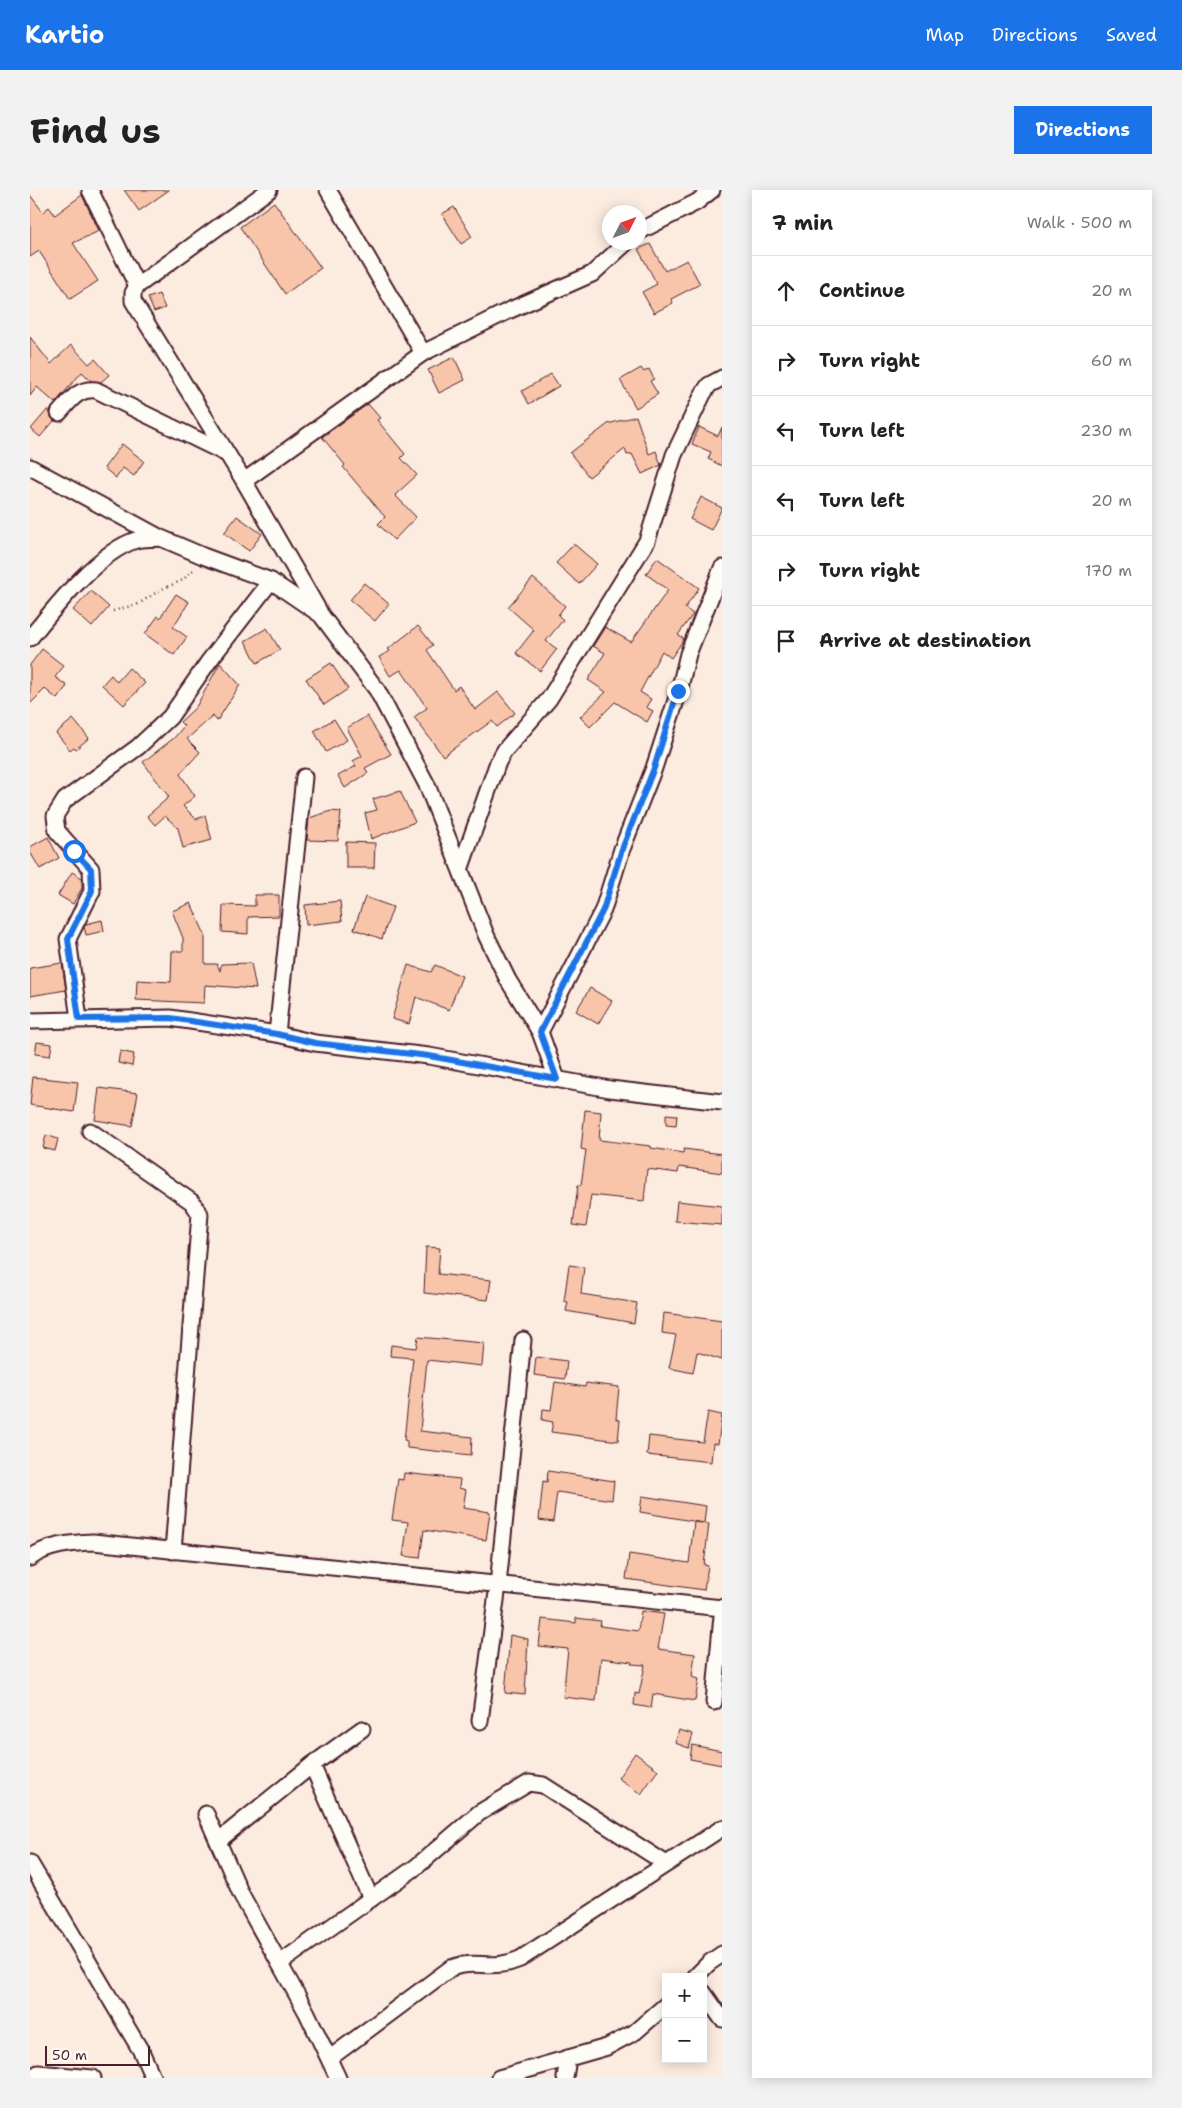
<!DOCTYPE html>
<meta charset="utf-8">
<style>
:root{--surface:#fff;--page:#f2f2f2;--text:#222;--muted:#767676;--line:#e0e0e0;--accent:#1a73e8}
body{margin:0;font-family:"Shantell Sans",sans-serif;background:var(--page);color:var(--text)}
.controls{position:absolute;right:15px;bottom:15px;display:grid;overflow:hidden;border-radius:0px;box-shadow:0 2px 12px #0003}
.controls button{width:45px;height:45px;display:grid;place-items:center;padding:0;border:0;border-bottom:1px solid var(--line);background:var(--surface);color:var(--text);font:25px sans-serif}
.compass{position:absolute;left:572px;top:15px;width:45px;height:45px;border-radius:50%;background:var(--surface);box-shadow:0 2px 12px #0003;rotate:48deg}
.scale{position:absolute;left:15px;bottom:12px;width:105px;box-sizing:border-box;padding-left:5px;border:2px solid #4a1f2b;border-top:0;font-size:14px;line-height:18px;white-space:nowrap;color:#4a1f2b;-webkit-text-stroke:4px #fdfcf7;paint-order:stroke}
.stop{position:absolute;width:15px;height:15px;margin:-11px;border:4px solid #1a73e8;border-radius:50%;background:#fff}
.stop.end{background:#1a73e8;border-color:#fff;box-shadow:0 1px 5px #0008}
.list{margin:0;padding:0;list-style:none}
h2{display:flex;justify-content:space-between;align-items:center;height:65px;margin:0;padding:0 20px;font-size:21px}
h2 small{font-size:16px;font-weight:400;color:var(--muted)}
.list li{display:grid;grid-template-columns:32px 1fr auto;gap:15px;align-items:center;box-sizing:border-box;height:70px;padding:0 20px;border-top:1px solid var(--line)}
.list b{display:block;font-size:19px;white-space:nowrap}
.list em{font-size:16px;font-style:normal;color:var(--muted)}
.icon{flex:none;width:28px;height:28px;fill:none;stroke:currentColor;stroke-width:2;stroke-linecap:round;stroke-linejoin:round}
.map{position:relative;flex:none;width:692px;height:1888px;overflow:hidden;border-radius:0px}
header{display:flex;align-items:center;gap:30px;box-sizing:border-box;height:70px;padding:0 25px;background:var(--accent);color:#fff}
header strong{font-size:24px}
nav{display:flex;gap:28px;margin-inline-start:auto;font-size:18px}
.intro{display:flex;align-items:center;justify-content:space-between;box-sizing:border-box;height:120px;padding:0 30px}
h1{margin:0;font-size:35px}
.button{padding:12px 22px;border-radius:0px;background:var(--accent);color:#fff;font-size:18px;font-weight:700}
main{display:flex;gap:30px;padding:0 30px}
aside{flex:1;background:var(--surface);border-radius:0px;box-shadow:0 2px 12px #0003}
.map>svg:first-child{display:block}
.building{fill:#f9c5aa;stroke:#4a1f2b}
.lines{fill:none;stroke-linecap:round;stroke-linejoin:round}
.minor-casing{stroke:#4a1f2b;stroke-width:19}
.path{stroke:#4a1f2b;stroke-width:2.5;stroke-dasharray:1 4;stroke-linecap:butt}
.minor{stroke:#fdfcf7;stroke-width:15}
.route{stroke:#1a73e8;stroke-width:6}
</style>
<header>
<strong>Kartio</strong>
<nav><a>Map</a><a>Directions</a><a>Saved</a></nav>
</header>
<div class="intro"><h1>Find us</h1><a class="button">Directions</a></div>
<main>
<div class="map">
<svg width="692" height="1888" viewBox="0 0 692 1888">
<rect width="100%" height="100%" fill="#fcece0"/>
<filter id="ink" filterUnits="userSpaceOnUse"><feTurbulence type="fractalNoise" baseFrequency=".02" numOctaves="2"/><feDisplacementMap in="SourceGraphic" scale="10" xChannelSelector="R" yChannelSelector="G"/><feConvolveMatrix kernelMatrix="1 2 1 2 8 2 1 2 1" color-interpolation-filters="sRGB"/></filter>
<g filter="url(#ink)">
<g class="building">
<path d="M94 0H139L109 21Z"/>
<path d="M0 5 13 22 19 17 25 25 52 5 69 41 43 53 68 91 40 109 9 61 0 67Z"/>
<path d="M244 12 291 78 255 104 210 37Z"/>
<path d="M424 17 442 47 431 54 412 24Z"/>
<path d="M620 54 635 81 657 70 670 94 641 109 643 113 624 123 612 102 627 94 608 59Z"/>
<path d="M129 104 135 118 124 122 118 108Z"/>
<path d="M0 147 21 174 41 155 59 174 65 169 79 185 71 192 61 191 52 182 25 213 7 197 0 206Z"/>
<path d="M424 167 435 190 409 203 398 180Z"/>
<path d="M611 178 614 182 619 179 624 189 620 191 628 204 606 218 590 190Z"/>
<path d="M521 184 529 196 499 214 492 201Z"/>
<path d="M338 214 350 228 347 230 375 264 371 268 387 285 365 305 386 327 364 350 348 334 355 327 313 277 315 275 292 247Z"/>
<path d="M18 219 24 231 10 247 1 239Z"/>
<path d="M606 226 619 264 626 261 631 275 612 284 602 264 597 265 595 259 559 287 540 263 578 234Z"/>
<path d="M669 237 688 246 692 237V276L678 269 681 262 662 254Z"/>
<path d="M92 254 114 271 104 286 93 278 86 288 74 278Z"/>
<path d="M671 307 692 318 681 340 660 329Z"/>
<path d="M207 326 232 344 219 361 194 343Z"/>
<path d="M544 354 567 374 549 394 526 373Z"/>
<path d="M627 368 669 398 655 418 663 424 648 445 654 449 641 468 632 461 610 502 621 509 616 517 623 521 617 532 585 512 560 537 550 527 576 502 558 490 575 463 563 456 575 437 601 452 638 400 616 384Z"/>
<path d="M503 388 535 416 528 425 533 430 516 451 527 459 510 481 486 463 504 440 478 417Z"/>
<path d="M334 393 359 414 345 431 320 410Z"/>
<path d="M61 401 79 417 62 437 43 420Z"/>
<path d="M146 404 159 412 143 437 157 447 144 465 115 444 128 426 130 428Z"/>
<path d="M388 436 403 455 397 460 424 500 429 496 445 520 468 502 485 523 467 537 462 531 413 566 384 527 397 518 371 480 360 486 349 467 360 461 358 459Z"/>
<path d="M237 438 250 460 227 473 215 451Z"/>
<path d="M12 459 34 476 25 487 37 496 27 509 15 499 0 514V475Z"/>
<path d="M190 473 210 495 187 531 183 526 157 549 170 562 150 584 165 606 153 616 166 629 175 626 182 650 153 658 148 638 135 626 125 635 117 626 139 607 113 572 144 548 154 536 150 532 166 517Z"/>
<path d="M301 473 318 499 294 515 276 489Z"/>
<path d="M99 478 115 493 94 515 72 495 81 485 87 492Z"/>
<path d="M337 526 361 564 335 578 338 583 315 598 308 586 326 576 323 571 332 566 317 538Z"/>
<path d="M43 529 59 548 46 559 44 557 40 560 26 543Z"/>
<path d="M304 529 317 550 296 562 284 541Z"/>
<path d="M370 601 385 632 341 649 335 623 347 620 343 609Z"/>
<path d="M301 621 311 622 308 651 277 650 279 628Z"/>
<path d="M18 647 29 668 10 679 0 662V657Z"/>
<path d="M316 652 345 653 344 678H316Z"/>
<path d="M42 682 52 688V698L43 714 28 705Z"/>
<path d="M225 705H249V726L218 727V744L192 742 193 715 225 716Z"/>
<path d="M335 707 363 717 352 749 324 739Z"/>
<path d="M310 711 312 731 276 735 275 715Z"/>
<path d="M161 713 175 745V774H187L190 781 191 774 221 773 226 799 175 795 174 813 106 810 107 790 141 792 142 761H153V748L142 721Z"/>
<path d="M72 730 74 741 56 745 54 737 56 734Z"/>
<path d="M32 773 36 800 0 806V778Z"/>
<path d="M378 775 401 782 405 775 432 786 419 820 386 807 379 834 362 829Z"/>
<path d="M560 798 582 811 568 834 546 821Z"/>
<path d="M7 852 22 854 20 866 5 864Z"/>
<path d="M90 861 104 864 102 876 88 873Z"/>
<path d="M3 887 48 892 44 922 0 915Z"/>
<path d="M69 898 108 903 102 936 65 930Z"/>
<path d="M555 920 571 922 569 950 621 956V958L653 963 654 959 692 964V983L649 977 648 983 617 979 614 1011 561 1005 556 1037 543 1035 548 995H551L556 960 551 959Z"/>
<path d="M636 924 647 925 646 936 636 935Z"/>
<path d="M16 945 28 949 25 961 13 958Z"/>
<path d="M647 1011 692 1016V1035L645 1031Z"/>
<path d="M396 1057 410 1058 408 1084 461 1090 458 1110 394 1103Z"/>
<path d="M539 1075 554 1077 551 1104 607 1113 604 1133 536 1121 538 1112 534 1111Z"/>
<path d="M634 1123 692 1131V1170L667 1162 663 1183 639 1178 646 1145 632 1143Z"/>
<path d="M388 1147 454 1153 452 1176 397 1170 390 1241 442 1247 441 1265 377 1258V1251L374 1250 383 1168 360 1166 361 1155 386 1158Z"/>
<path d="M506 1167 537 1171 535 1189 504 1185Z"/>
<path d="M525 1192 555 1197 556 1193 589 1197 586 1229 590 1230 588 1251 521 1242 523 1232 512 1230 513 1219 521 1220Z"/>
<path d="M678 1222 692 1225 688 1254 683 1253 681 1272 617 1265 619 1246 673 1252Z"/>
<path d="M518 1281 584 1291 582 1310 527 1302 523 1332 509 1330 513 1291 517 1292Z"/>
<path d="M374 1283 430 1289 429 1298 436 1300 433 1318 460 1322 456 1350 394 1340 390 1368 373 1366 378 1332 362 1330 368 1289 373 1290Z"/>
<path d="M612 1306 676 1316 674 1333 610 1322Z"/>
<path d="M664 1332 679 1334 674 1375 678 1376 674 1400 596 1389 599 1364 659 1373Z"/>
<path d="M611 1421 634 1424 628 1459 665 1464 662 1487 669 1489 665 1511 623 1504 621 1518 604 1515 605 1503 609 1504 615 1475 601 1474 602 1472 571 1468 566 1511 533 1507 538 1459 509 1456 512 1429 546 1433V1428L571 1431 570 1436 608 1441Z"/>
<path d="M480 1445 498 1449 495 1505 475 1503Z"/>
<path d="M649 1540 663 1544 659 1558 645 1553Z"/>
<path d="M662 1555 692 1561V1575L660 1569Z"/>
<path d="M605 1563 628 1580 611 1604 588 1588Z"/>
</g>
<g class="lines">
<defs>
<g id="minor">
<path d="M60 0 107 96"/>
<path d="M239 0 107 96 103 103V111L214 291 289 421"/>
<path d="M298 0 393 163"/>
<path d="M610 41 667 12 682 0"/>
<path d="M29 223C41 210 48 198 66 200L197 264"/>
<path d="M0 277 131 348 173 366 241 391 291 425 347 500 397 595 456 745 478 790 510 842 527 889"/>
<path d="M214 291 393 163 478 121 562 84 597 52"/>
<path d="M0 448C25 417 68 362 106 350 113 348 122 349 129 348"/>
<path d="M431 677 468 572 475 560 519 509 617 351 644 265 673 204 679 195 692 188"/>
<path d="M49 829 38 749 62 701 61 679 27 641 25 626 35 610 108 557 140 527 179 471 241 391"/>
<path d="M0 831 140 828 247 844 285 853 399 866 580 899 692 912"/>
<path d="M510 842 573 720 592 659 624 578 649 501 658 464 692 378"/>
<path d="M247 844 274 587"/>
<path d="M60 941 162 1012 170 1024 143 1361"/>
<path d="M0 1368C17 1355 42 1353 63 1352L692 1418"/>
<path d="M684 1512 692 1426"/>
<path d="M450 1531 468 1395 493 1150"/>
<path d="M282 1575 341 1709"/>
<path d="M176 1624 211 1704 277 1823 308 1888"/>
<path d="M188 1651 282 1575 332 1539"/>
<path d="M0 1673 111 1861 123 1888"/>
<path d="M250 1773 386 1677 449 1623 499 1593 513 1595 635 1673"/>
<path d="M665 1787 679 1773 692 1764"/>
<path d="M673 1802 692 1829"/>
<path d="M300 1868 421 1778C446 1769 462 1781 490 1769L692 1638"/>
<path d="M8 1883 63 1888"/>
<path d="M469 1888 577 1857 605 1842 636 1815"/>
<path d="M535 1888 538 1868"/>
</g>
</defs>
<use href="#minor" class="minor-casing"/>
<path class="path" d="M83 421 108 414 132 399 153 390 165 378"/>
<use href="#minor" class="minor"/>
</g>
</g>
<g class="lines" filter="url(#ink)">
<path class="route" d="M44 661 61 679 62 701 38 749 49 829 140 828 247 844 285 853 399 866 527 889 510 842 573 720 592 659 624 578 648 501"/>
</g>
</svg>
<div class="controls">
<button>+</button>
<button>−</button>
</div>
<svg class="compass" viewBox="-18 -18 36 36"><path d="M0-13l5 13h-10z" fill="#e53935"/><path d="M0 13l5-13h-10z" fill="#767676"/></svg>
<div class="scale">50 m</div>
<div class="stop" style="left:44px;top:661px"></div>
<div class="stop end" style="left:648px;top:501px"></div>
</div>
<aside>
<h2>7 min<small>Walk · 500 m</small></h2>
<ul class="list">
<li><svg class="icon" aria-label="ahead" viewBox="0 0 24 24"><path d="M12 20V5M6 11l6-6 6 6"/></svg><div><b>Continue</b></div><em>20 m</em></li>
<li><svg class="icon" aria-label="right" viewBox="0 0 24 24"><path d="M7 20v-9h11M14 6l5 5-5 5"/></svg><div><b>Turn right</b></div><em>60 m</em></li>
<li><svg class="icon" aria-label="left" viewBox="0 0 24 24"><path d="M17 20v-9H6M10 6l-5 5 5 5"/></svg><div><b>Turn left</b></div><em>230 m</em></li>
<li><svg class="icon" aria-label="left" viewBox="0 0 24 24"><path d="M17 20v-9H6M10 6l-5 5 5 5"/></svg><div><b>Turn left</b></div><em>20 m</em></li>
<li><svg class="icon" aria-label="right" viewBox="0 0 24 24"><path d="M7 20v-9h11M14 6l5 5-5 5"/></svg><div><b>Turn right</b></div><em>170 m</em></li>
<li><svg class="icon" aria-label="arrive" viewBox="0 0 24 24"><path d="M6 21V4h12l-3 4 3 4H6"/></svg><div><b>Arrive at destination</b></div></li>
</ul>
</aside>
</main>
